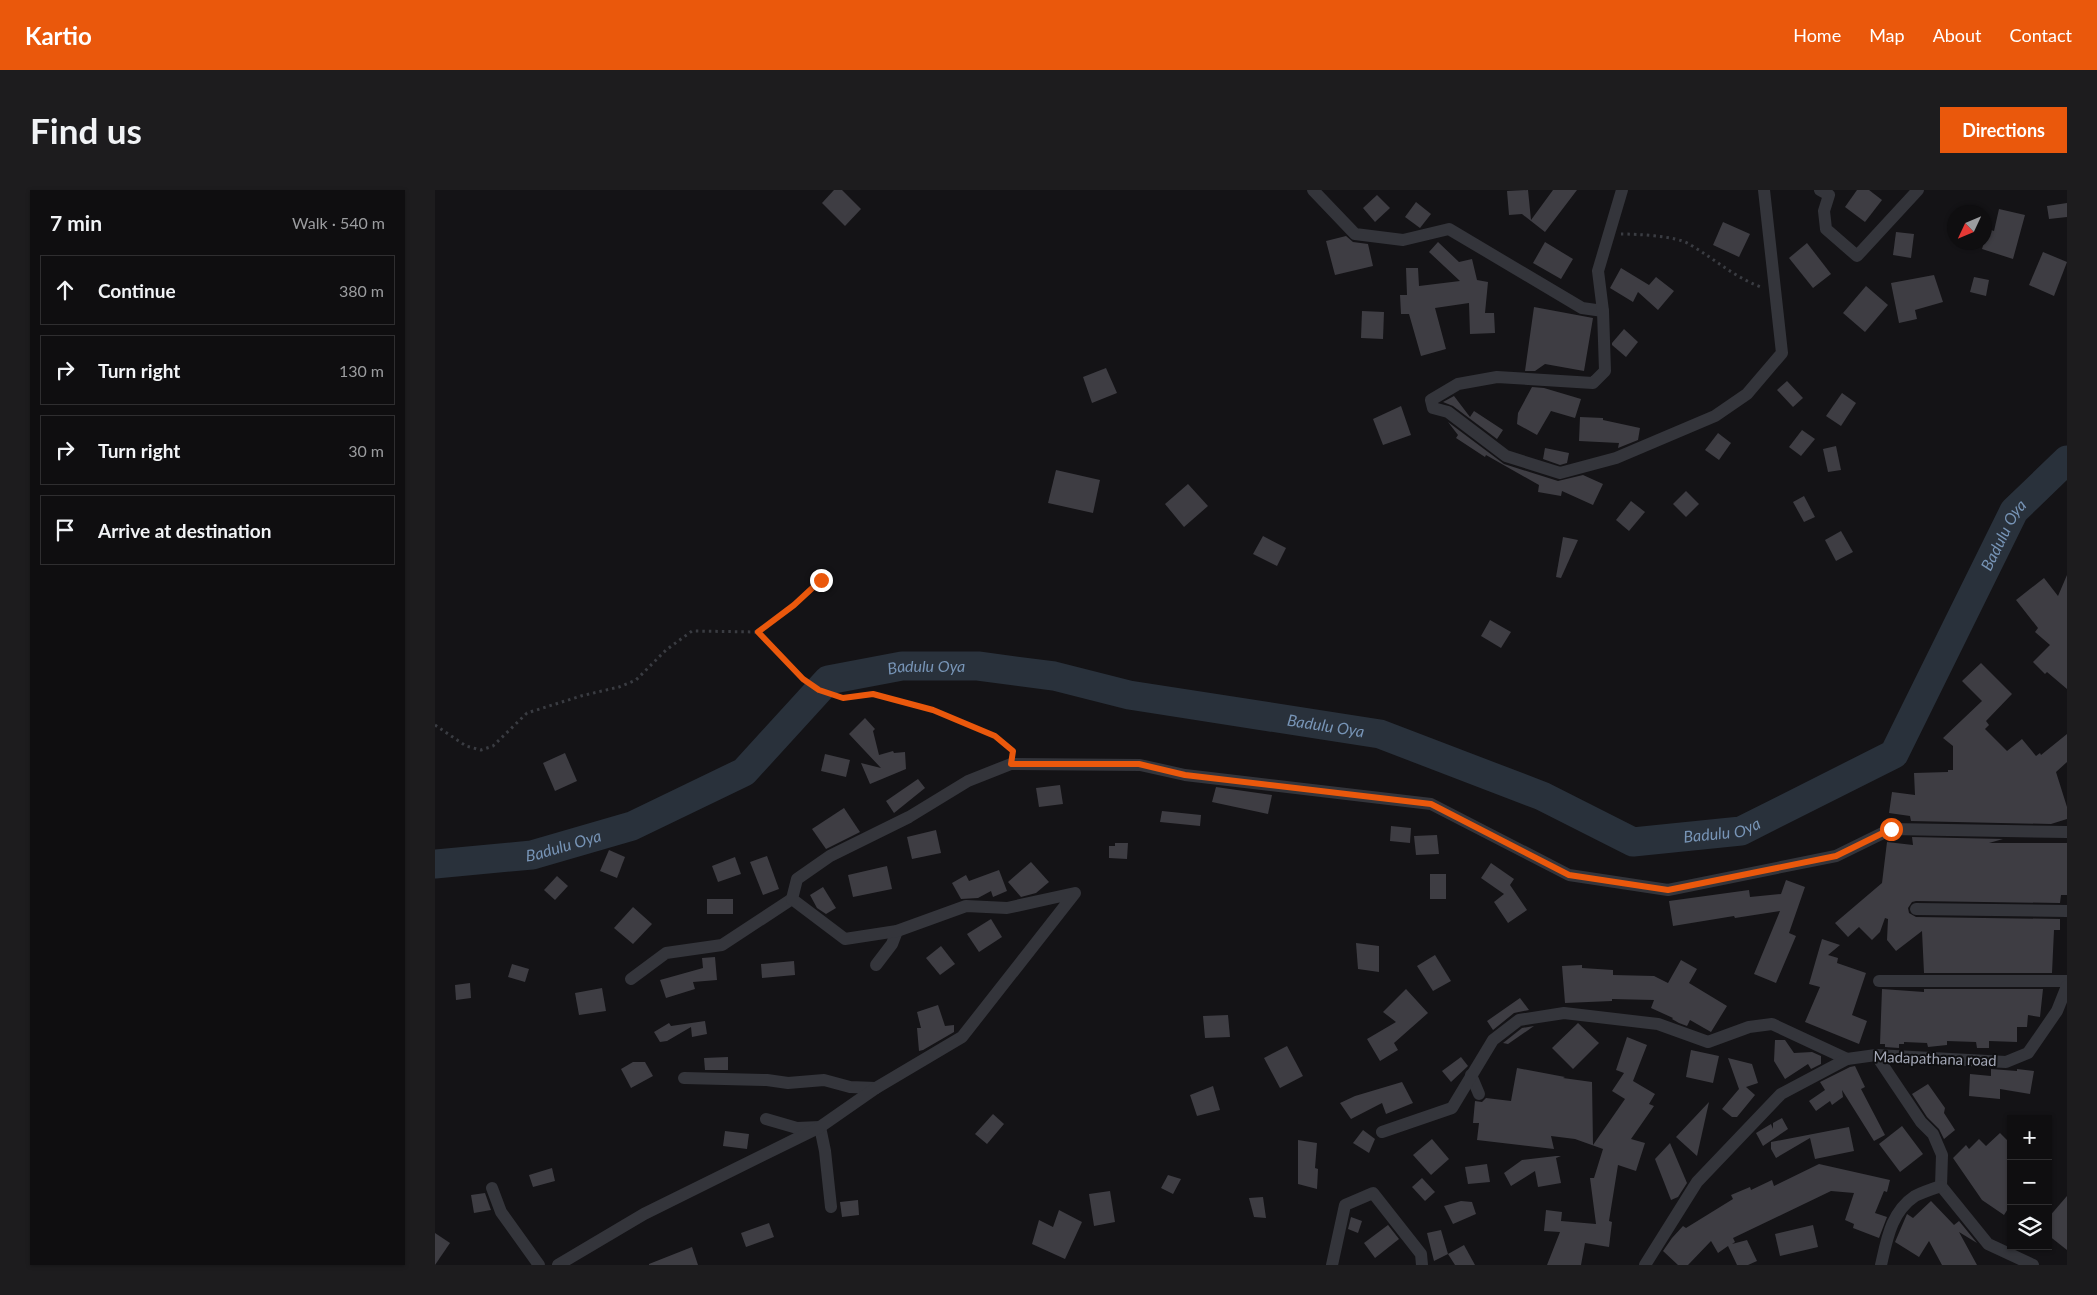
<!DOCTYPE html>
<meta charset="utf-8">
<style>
:root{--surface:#0f0e10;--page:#1d1c1e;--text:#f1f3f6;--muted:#9b9c9f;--line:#2f2e30;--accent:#ea580c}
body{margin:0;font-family:Lato,sans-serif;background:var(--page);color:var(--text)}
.controls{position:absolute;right:15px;bottom:15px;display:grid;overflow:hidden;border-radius:0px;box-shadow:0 1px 4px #0004}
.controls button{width:45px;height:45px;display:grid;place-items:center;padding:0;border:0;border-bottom:1px solid var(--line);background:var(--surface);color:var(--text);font:25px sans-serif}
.compass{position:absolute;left:1512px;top:15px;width:45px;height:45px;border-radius:50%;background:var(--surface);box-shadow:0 1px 4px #0004;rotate:226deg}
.stop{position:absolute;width:15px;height:15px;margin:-11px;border:4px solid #ea580c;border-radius:50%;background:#fff}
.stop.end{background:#ea580c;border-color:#fff;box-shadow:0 1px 5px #0008}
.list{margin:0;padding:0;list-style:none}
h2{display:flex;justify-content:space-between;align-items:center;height:65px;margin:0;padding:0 20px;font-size:21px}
h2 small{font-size:16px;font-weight:400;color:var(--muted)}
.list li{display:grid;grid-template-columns:32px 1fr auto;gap:15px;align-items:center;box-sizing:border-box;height:70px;margin:0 10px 10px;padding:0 10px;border:1px solid var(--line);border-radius:0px}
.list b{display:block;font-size:19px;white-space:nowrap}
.list em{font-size:16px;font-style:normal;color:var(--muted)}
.icon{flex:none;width:28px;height:28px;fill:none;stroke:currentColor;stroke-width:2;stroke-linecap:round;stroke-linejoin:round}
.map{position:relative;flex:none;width:1632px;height:1075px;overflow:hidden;border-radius:0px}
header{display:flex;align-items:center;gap:30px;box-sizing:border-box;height:70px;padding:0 25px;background:var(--accent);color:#fff}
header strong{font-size:24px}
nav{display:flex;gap:28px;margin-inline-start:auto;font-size:18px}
.intro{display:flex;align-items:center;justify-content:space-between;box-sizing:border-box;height:120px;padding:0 30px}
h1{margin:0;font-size:35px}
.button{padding:12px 22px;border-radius:0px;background:var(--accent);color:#fff;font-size:18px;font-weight:700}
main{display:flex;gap:30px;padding:0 30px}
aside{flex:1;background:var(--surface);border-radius:0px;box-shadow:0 1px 4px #0004}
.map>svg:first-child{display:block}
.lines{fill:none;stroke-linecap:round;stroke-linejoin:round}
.river{stroke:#29313b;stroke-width:29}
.building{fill:#3e3d43}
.path{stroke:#3a3c42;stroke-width:3;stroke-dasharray:2.5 4;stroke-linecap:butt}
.minor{stroke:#34353b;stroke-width:12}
.route{stroke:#ea580c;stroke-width:6}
.labels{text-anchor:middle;stroke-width:4;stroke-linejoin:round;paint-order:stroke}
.street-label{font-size:15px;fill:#a4a8b7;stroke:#0f0f11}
.water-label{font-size:16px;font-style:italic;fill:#7794b6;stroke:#0f0f11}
</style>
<header>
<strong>Kartio</strong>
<nav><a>Home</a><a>Map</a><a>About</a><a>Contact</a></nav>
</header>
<div class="intro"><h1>Find us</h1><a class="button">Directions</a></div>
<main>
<aside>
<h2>7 min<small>Walk · 540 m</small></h2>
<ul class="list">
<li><svg class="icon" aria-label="ahead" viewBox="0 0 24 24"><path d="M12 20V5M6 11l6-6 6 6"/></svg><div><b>Continue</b></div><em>380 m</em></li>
<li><svg class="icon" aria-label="right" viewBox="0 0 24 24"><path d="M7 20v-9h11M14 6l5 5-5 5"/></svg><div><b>Turn right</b></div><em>130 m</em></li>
<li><svg class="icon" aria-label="right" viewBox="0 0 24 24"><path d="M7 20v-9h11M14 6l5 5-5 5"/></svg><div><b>Turn right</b></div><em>30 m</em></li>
<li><svg class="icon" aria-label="arrive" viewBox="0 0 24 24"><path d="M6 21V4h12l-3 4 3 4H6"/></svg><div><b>Arrive at destination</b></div></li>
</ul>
</aside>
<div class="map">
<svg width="1632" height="1075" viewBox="0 0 1632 1075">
<rect width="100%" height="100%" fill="#141316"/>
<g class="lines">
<path class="river" id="s1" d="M0 674 97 665 197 636 309 582 393 490 467 476H543L619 486 694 505 945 544 1107 606 1198 652 1306 641 1459 564 1579 321 1632 270"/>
</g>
<g class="building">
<path d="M399 0H407L426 19 410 36 387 13Z"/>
<path d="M1093 0 1096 30 1118 0H1142L1110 42 1087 24 1074 25 1072 1Z"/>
<path d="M1422 0H1434L1447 10 1430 32 1410 17Z"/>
<path d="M942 5 955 18 940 32 928 18Z"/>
<path d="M981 12 996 24 985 38 970 27Z"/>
<path d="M1632 13V27L1614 29 1612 16Z"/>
<path d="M1564 19 1590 25 1578 69 1547 59 1553 39 1559 41Z"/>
<path d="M1288 32 1315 44 1304 67 1278 55Z"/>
<path d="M1461 42 1479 44 1476 68 1458 65Z"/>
<path d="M911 46 918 52 933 54 938 76 900 85 891 51Z"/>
<path d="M1003 52 1024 72 1037 69 1042 90 1053 92 1050 123H1059L1060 143 1035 144 1034 113 1000 118 1011 159 986 166 974 124H966L965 105H972L971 78H983L984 96 1025 91 994 62Z"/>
<path d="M1110 52 1138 69 1126 89 1098 73Z"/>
<path d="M1372 53 1396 84 1378 98 1354 68Z"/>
<path d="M1608 62 1632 72 1619 106 1594 95Z"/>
<path d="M1186 78 1214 95 1221 87 1239 101 1223 120 1203 102 1198 112 1175 98Z"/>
<path d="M1499 85 1508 112 1480 120 1482 129 1464 133 1456 93Z"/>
<path d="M1539 87 1554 90 1551 106 1535 102Z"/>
<path d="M1431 96 1453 115 1430 142 1408 123Z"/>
<path d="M1099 117 1158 128 1149 181 1110 174 1100 181H1090Z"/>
<path d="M927 121 949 122 948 149 926 148Z"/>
<path d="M1189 139 1203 152 1191 167 1177 155V153Z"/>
<path d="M671 178 682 203 657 213 648 187Z"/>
<path d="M1352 191 1368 208 1358 217 1342 200Z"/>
<path d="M1097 197 1109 198 1146 209 1140 228 1116 221 1102 245 1082 234 1083 223Z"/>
<path d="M1407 203 1421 213 1406 236 1391 226Z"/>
<path d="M1019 206 1035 227 1039 221 1068 240 1062 249 1018 216 1008 212Z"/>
<path d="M966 216 976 245 948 255 938 229Z"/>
<path d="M1145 227 1168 228V230L1205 238 1203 250 1183 258 1184 253 1144 251Z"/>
<path d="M1013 232 1069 274 1123 291 1148 285 1168 294 1158 315 1127 301 1126 306 1103 302 1104 295 1051 265 1050 267 1021 248 1023 245Z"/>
<path d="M1367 240 1380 249 1366 266 1354 257Z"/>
<path d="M1283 243 1296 253 1284 270 1270 260Z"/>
<path d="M1401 256 1406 280 1393 282 1388 259Z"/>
<path d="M1110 258 1134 263 1132 273 1125 275 1108 269Z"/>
<path d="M621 280 665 290 658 323 613 313Z"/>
<path d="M753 294 773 316 749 337 730 314Z"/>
<path d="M1251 301 1264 314 1251 327 1238 314Z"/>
<path d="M1369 306 1380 327 1369 332 1358 312Z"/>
<path d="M1196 311 1210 322 1194 341 1181 330Z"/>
<path d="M1406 341 1418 362 1401 371 1390 350Z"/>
<path d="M828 346 851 358 842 376 818 364Z"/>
<path d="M1128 347 1143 350 1126 388 1121 387Z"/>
<path d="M1632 385V499L1612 482 1610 484 1598 472 1615 455 1600 442 1603 438 1581 410 1609 388 1623 406Z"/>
<path d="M1055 430 1076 442 1066 458 1046 446Z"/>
<path d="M1546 473 1577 504 1551 531 1554 535 1550 539 1572 561 1587 549 1601 566 1605 563 1606 565 1632 544V572L1621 582 1632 617V629L1616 634 1476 631 1475 626 1454 623 1457 602 1480 605 1479 583 1513 582V580H1518V556L1508 548 1547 511 1527 491Z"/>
<path d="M430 528 440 539 438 541 444 565 458 561 459 563 470 562 471 579 435 594 426 573 446 578 414 544Z"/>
<path d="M130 563 142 591 120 601 108 573Z"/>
<path d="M390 564 415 570 411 587 386 581Z"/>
<path d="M483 589 490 598 459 623 451 611Z"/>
<path d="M625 595 628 614 604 617 601 598Z"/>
<path d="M781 597 837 605 833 624 777 612Z"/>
<path d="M409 618 425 642 391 659 377 639Z"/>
<path d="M727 621 766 625 765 636 725 632Z"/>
<path d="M956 636 976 638 975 653 955 651Z"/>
<path d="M501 640 506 663 477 669 472 647Z"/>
<path d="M1002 645 1004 664 981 665 979 646Z"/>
<path d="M1477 647 1568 649 1554 653H1632V705H1626L1625 713 1481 711 1477 712 1473 718 1474 723 1481 727 1625 729V740H1619L1617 783H1489L1487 741 1461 761 1452 750 1453 729 1450 728 1445 742 1437 750 1424 737 1413 747 1400 733 1447 693 1452 652 1478 655Z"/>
<path d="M680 653H693L692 669 674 668V656H680Z"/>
<path d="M174 660 190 667 182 688 165 681Z"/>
<path d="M332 666 344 699 328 705 315 672Z"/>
<path d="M300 667 306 684 283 692 277 676Z"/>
<path d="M596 672 614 692 601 703 586 707 573 692Z"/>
<path d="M1056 673 1079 689 1075 695 1092 720 1073 733 1059 712 1069 704 1046 688Z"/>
<path d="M452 676 457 699 418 707 413 685Z"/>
<path d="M564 680 572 701 558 707 556 701 543 708 526 709 517 693 531 685 534 691Z"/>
<rect x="995" y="684" width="16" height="25"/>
<path d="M122 686 133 696 120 710 109 700Z"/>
<path d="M1351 690 1370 697 1354 743 1361 746 1341 793 1319 784 1345 721 1300 728 1299 726 1238 736 1234 711 1314 700 1315 707 1346 704Z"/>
<path d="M388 697 401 718 391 724 382 718 375 705Z"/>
<rect x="272" y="709" width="26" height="15"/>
<path d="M198 717 217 734 198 754 179 738Z"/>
<path d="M556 729 567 747 544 762 532 744Z"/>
<path d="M1387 749 1405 755 1393 765 1403 768 1402 773 1431 783 1417 825 1432 831 1424 854 1370 832 1385 797 1374 794Z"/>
<path d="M921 753 944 756V782L923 779Z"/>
<path d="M506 756 520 774 505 785 491 768Z"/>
<path d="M1000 765 1016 791 998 801 982 776Z"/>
<path d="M280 767 282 790 258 792 260 799 231 808 225 790 268 778 267 768Z"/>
<path d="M1246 770 1262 779 1254 793 1292 816 1276 842 1255 830 1252 836 1244 833 1237 829 1238 828 1216 818 1219 810 1177 809V811L1130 813 1127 776 1147 775V778L1178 780V785L1219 786 1233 793Z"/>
<path d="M359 771 360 785 327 788 326 774Z"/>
<path d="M77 774 94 779 90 792 73 787Z"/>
<path d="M35 793 36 808 21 810 20 795Z"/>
<path d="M167 798 171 821 144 825 140 803Z"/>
<path d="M971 799 993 823 959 853 963 860 945 871 932 849 961 832 948 822Z"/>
<path d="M1447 799 1489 802V799H1608L1605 827 1593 825 1592 837H1582V852L1554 851V858H1542L1541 852 1512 851V855L1493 857 1492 853 1469 852V854H1464V858L1450 857V854H1445Z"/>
<path d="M1085 808 1094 820 1079 823 1058 840 1052 831Z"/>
<path d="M503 815 510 836 519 835V842L488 860 484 861 482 838H486L482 822Z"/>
<path d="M793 825 795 847 770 848 768 826Z"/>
<path d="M270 831 272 844 257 847 256 837 232 851 225 852 219 842 234 833 236 836Z"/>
<path d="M1143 833 1164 853 1138 879 1117 858Z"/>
<path d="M1099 836 1073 854 1068 853 1087 838Z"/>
<path d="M1192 847 1212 855 1198 891 1220 904 1214 914 1219 916 1196 949 1210 953 1201 981 1183 975 1174 1031 1177 1032 1174 1057 1150 1053 1146 1075H1112L1125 1042 1109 1041 1111 1020 1127 1022 1126 1031 1161 1034 1155 988H1159L1168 959 1140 949 1116 946 1119 959 1042 950 1044 933H1038L1040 911 1047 912 1051 908 1076 911 1082 878 1130 887 1128 888 1157 892 1158 955 1190 909 1177 901 1189 883 1181 880Z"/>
<path d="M1340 850H1350L1359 863 1377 862 1386 866V874L1376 879 1373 874 1350 889 1339 871Z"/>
<path d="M852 856 868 886 845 898 829 868Z"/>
<path d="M1256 860 1284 866 1278 893 1251 887Z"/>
<path d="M293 867V880H270L269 868Z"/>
<path d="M1026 867 1033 876 1016 892 1007 881Z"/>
<path d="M1293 868 1317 874 1323 893 1311 897 1320 905 1302 927H1297L1287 919 1304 899Z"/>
<path d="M198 872H210L218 886 196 898 186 879Z"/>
<path d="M1420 876 1430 897 1426 899 1450 945 1439 951 1407 900 1408 907 1397 915 1395 911 1381 921 1374 911 1390 900 1385 892 1415 877Z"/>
<path d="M1556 879 1582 881V879L1599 881 1595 904 1565 899V909L1534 906 1535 884 1556 886Z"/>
<path d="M967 892 978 913 951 924 947 913 916 929 905 913 920 906Z"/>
<path d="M1493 894 1510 918 1509 923 1520 940 1509 949 1504 939 1492 927 1477 904Z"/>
<path d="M778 896 785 920 762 926 755 905Z"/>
<path d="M1274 912 1262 966 1241 947Z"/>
<path d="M558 924 569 934 552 954 540 944Z"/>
<path d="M1347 928 1353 939 1328 956 1321 943 1336 934 1338 939V933Z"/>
<path d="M1467 936 1488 964 1465 982 1444 954Z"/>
<path d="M1414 937 1419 961 1380 969 1375 948 1341 968 1336 959V952Z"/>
<path d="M928 940 940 949 934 963 918 953Z"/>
<path d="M290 941 314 944 312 959 288 956Z"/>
<path d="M1565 943 1576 954V1014L1569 1025 1547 1010 1518 968 1531 955 1534 959 1544 949 1551 956Z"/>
<path d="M997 949 1014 969 996 985 978 965Z"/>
<path d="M863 950 882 953 880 978 883 979 882 999 863 994Z"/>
<path d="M1235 953 1252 993 1243 1007 1236 1010 1220 969Z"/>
<path d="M1121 966H1126L1121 968 1126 993 1103 997 1100 981 1076 996 1069 983 1087 970Z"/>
<path d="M1052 974 1055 992 1033 994 1030 977Z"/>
<path d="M1384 974 1455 990 1452 1002 1449 1001 1440 1023 1452 1027 1444 1048 1418 1038 1419 1034 1410 1030 1419 1003 1396 1001 1298 1048 1300 1052 1297 1054 1312 1050 1322 1071 1313 1075H1302L1293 1056 1283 1063 1276 1051 1253 1075H1243L1228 1061 1237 1048 1248 1036 1251 1038 1298 1009 1296 1005 1315 997 1316 1000 1337 990 1339 996Z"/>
<path d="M117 978 120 991 98 997 94 985Z"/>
<path d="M733 985 746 989 738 1004 726 998Z"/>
<path d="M987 988 1000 1002 990 1011 977 997Z"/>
<path d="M675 1001 680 1032 659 1036 654 1004Z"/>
<path d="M50 1003 56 1020 39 1023 36 1005Z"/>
<path d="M1632 1006V1060L1613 1045V1028Z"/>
<path d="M828 1007 831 1028 819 1027 814 1008Z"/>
<path d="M423 1010 424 1025 407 1027 405 1012Z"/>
<path d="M1026 1011 1037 1012 1041 1024 1018 1034 1009 1016Z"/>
<path d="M1496 1011 1519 1035 1524 1031 1542 1053 1524 1042 1542 1075H1507L1494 1051 1484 1067 1460 1052 1472 1024 1478 1028Z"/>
<path d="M624 1020 647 1032 630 1069 597 1054 604 1030 618 1037Z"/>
<path d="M916 1027 927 1031 923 1043 913 1039Z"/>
<path d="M334 1033 339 1047 311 1057 306 1043Z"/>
<path d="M953 1035 964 1049 940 1068 929 1053Z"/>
<path d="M1378 1035 1383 1057 1345 1066 1340 1044Z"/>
<path d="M1006 1040 1013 1064 999 1071 992 1043Z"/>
<path d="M0 1043 15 1053 0 1075Z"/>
<path d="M1029 1055 1040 1075H1020L1013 1064Z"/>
<path d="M257 1057 263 1075H214V1074Z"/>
</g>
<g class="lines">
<g class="path">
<path d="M1186 44C1202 44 1241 46 1254 54 1280 69 1297 86 1326 97"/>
<path d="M323 442 359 415 386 391"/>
<path d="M0 535 31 556 46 560 58 556 92 523 146 506 184 497 201 490 231 460 257 441 323 442 368 489 384 500 408 508 437 504 498 520 560 546 578 561"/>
</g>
<g class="minor">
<path d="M878 0 920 44 968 50 1014 39 1147 118 1168 121"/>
<path d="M1187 0 1163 81 1168 121 1170 181 1158 193 1062 187 1023 194 996 210 998 218 1013 222 1071 266 1125 283 1181 268 1280 226 1312 204 1347 163 1329 0"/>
<path d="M1385 0 1394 5 1389 21 1391 39 1422 66 1483 0"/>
<path d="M1481 719 1632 721"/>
<path d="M441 775 457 754 462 741"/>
<path d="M196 789 231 763 287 755 357 709"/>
<path d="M1444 791H1632"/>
<path d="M1441 865 1486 932 1498 944 1507 965 1506 996 1553 1054 1598 1075"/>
<path d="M1036 885 1044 904"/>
<path d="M249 888 332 890 353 893 389 890 415 897 441 898"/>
<path d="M331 929 362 938 385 937 390 961 396 1017"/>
<path d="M947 942 1017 918 1058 850 1084 830 1129 823 1223 834 1273 852 1314 837 1337 834 1412 869"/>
<path d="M57 998 66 1022 104 1075"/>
<path d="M123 1075 209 1024 385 937 441 898 527 847 640 703 572 718 531 716 462 741 410 749 357 709 362 689 395 666 474 627 533 591 576 574 705 575 750 585 996 614 1134 685 1233 700 1401 666 1456 639 1632 642"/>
<path d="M897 1075 910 1015 938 1003 986 1064 987 1075"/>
<path d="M1210 1075 1262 992 1346 904 1412 869 1441 865 1571 872 1593 863 1622 821 1632 796"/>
<path d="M1446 1075C1452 1049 1456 1022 1480 1006 1488 1002 1497 999 1506 996"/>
</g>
</g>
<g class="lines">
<path class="route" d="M386 390 359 415 323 442 368 489 384 500 408 508 438 504 498 520 560 546 578 561 576 574H704L750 585 996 614 1134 685 1233 700 1401 666 1456 639"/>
</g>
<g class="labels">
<g class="street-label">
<text transform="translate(1500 869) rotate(2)" y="5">Madapathana road</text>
</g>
<g class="water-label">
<text dy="6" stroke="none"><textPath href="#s1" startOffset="1810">Badulu Oya</textPath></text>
<text dy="6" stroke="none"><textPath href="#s1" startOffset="550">Badulu Oya</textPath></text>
<text dy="6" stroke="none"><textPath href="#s1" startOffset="955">Badulu Oya</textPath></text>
<text dy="6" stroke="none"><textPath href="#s1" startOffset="1375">Badulu Oya</textPath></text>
<text dy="6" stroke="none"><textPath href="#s1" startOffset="130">Badulu Oya</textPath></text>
</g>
</g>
</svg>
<div class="controls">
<button>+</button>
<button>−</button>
<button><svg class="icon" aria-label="layers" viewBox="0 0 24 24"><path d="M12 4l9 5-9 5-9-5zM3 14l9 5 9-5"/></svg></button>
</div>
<svg class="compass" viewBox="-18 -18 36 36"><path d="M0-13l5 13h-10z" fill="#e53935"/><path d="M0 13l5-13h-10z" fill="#9b9c9f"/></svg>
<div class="stop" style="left:1456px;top:639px"></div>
<div class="stop end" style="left:386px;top:390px"></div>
</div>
</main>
